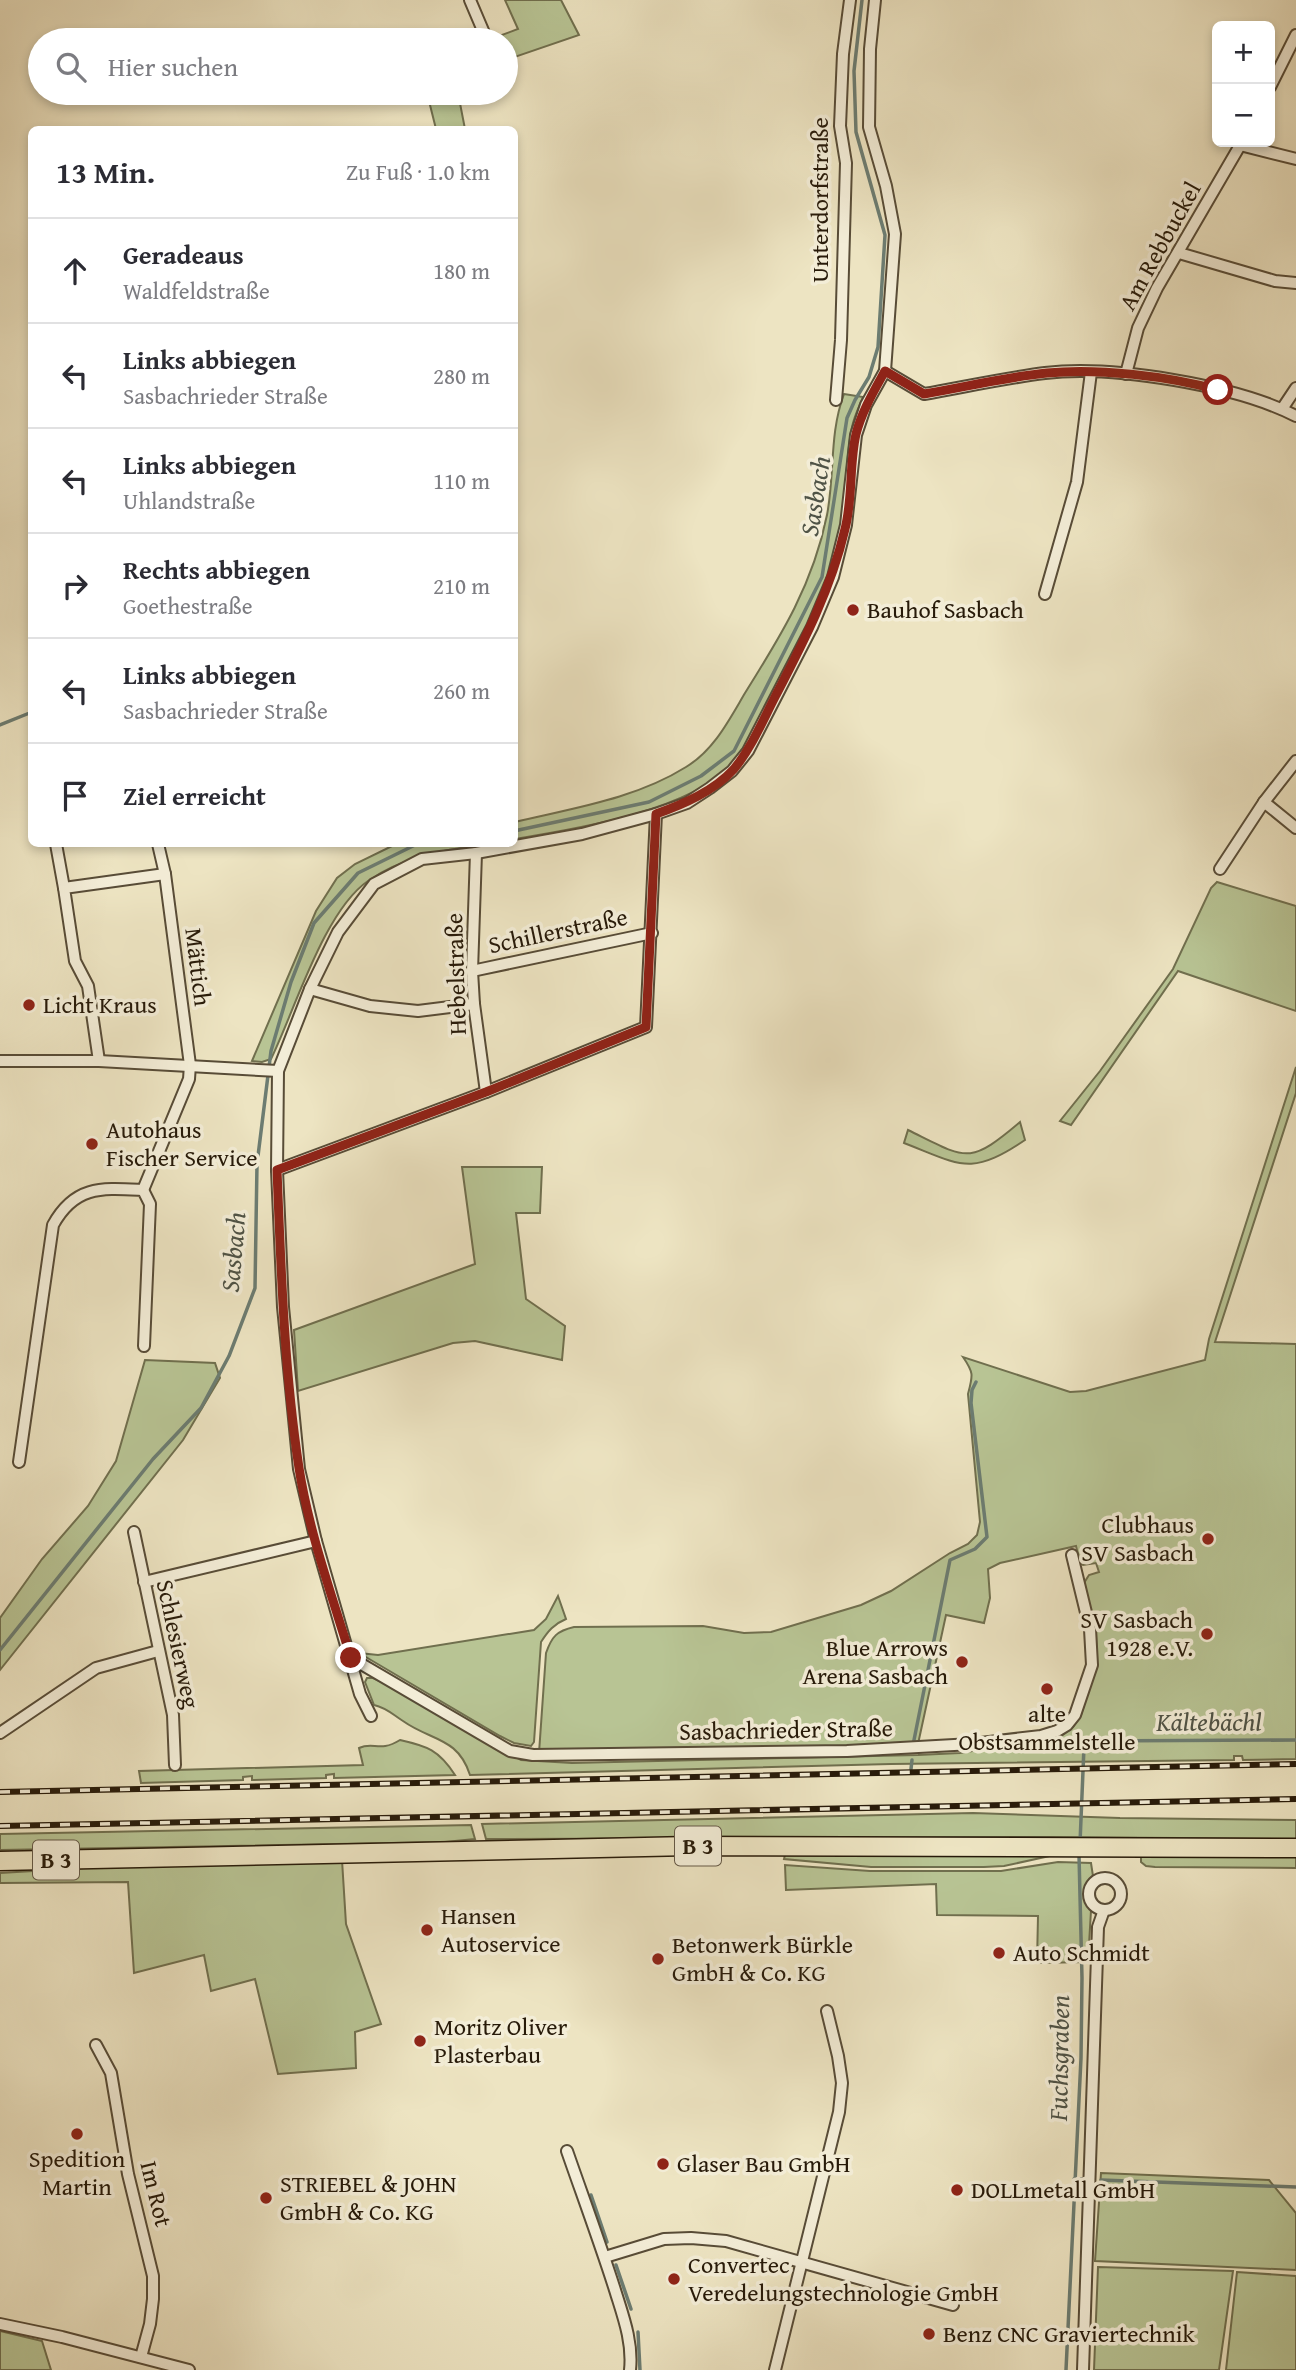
<!DOCTYPE html>
<html lang="de">
<meta charset="utf-8">
<style>
:root{--surface:#fff;--page:#f7f7f7;--text:#2b2b33;--muted:#7c7c81;--line:#e1e1e2}
body{margin:0;font-family:"Gentium Book Plus",serif;background:var(--page);color:var(--text)}
.controls{position:absolute;right:21px;top:21px;display:grid;overflow:hidden;border-radius:10px;box-shadow:0 4px 10px #0003}
.controls button{width:63px;height:63px;display:grid;place-items:center;padding:0;border:0;border-bottom:2px solid var(--line);background:var(--surface);color:var(--text);font:35px sans-serif}
.stop{position:absolute;width:21px;height:21px;margin:-16px;border:5px solid #8f2418;border-radius:50%;background:#fff}
.stop.end{background:#8f2418;border-color:#fff;box-shadow:0 2px 7px #0008}
.list{margin:0;padding:0;list-style:none}
h2{display:flex;justify-content:space-between;align-items:center;height:91px;margin:0;padding:0 28px;font-size:30px}
h2 small{font-size:23px;font-weight:400;color:var(--muted)}
.list li{display:grid;grid-template-columns:46px 1fr auto;gap:21px;align-items:center;box-sizing:border-box;height:105px;padding:0 28px;border-top:2px solid var(--line)}
.list b{display:block;font-size:26px;white-space:nowrap}
.list p{margin:0;font-size:23px;white-space:nowrap;color:var(--muted)}
.list em{font-size:23px;font-style:normal;color:var(--muted)}
.icon{flex:none;width:38px;height:38px;fill:none;stroke:currentColor;stroke-width:2;stroke-linecap:round;stroke-linejoin:round}
.map{position:relative;flex:none;width:1296px;height:2370px;overflow:hidden}
.search{position:absolute;background:var(--surface);box-shadow:0 4px 10px #0003;left:28px;top:28px;width:490px;height:77px;display:flex;align-items:center;gap:18px;box-sizing:border-box;padding:0 24px;border-radius:38px;color:var(--muted);font-size:26px}
.panel{position:absolute;background:var(--surface);box-shadow:0 4px 10px #0003;left:28px;top:126px;width:490px;height:721px;border-radius:10px}
.map>svg:first-child{display:block}
.green{fill:#b8c494;stroke:#706f4e;stroke-width:2}
.lines{fill:none;stroke-linecap:round;stroke-linejoin:round}
.stream{stroke:#6c7c71;stroke-width:3.5}
.street-casing{stroke:#584c37;stroke-width:14}
.primary-casing{stroke:#271a09;stroke-width:21}
.street{stroke:#f3edd7;stroke-width:10}
.primary{stroke:#ede4c2;stroke-width:18}
.rail-casing{stroke:#271a09;stroke-width:6}
.rail{stroke:#f3edd7;stroke-width:3.5;stroke-dasharray:10;stroke-linecap:butt}
.route{stroke:#8f2418;stroke-width:9}
.poi-dot{fill:#8f2418;stroke:#f3edd7;stroke-width:2.5}
.labels{text-anchor:middle;stroke-width:7;stroke-linejoin:round;paint-order:stroke}
.shield{fill:#f3edd7;stroke:#645947;stroke-width:2}
.shield-label{font-size:23px;font-weight:bold;fill:#271a09}
.street-label{font-size:24px;fill:#271a09;stroke:#f3edd7}
.poi-label{font-size:24px;fill:#271a09;stroke:#f3edd7;text-anchor:start}
.water-label{font-size:26px;font-style:italic;fill:#4f5346;stroke:#f3edd7}
</style>
<div class="map">
<svg width="1296" height="2370" viewBox="0 0 1296 2370">
<rect width="100%" height="100%" fill="#ede4c2"/>
<filter id="stains"><feTurbulence type="fractalNoise" baseFrequency=".00286" numOctaves="4"/><feColorMatrix values="0 0 0 0 .2 0 0 0 0 .09 0 0 0 0 .02 0 0 0 .5 -.17"/></filter>
<radialGradient id="worn" r=".72"><stop offset=".6" stop-color="#630" stop-opacity="0"/><stop offset="1" stop-color="#630" stop-opacity=".3"/></radialGradient>
<g class="green">
<path d="M505 0H561L579 35 506 60V40L491 39 518 29Z"/>
<path d="M427 93H458L465 129H436Z"/>
<path d="M844 394 863 397C859 407 854 417 852 427 845 460 847 495 841 528 831 579 808 625 784 670 767 701 757 738 733 764 689 811 577 829 515 839V822C573 808 635 799 686 767 714 750 729 720 745 693 782 634 813 584 827 515 835 474 829 434 844 394Z"/>
<path d="M407 844H485C444 850 402 857 368 881 324 911 295 1010 271 1059L262 1062 252 1061 316 911 337 878 355 864 392 846Z"/>
<path d="M1217 882 1296 906V1011L1178 971 1071 1125 1060 1121 1100 1071 1173 969 1211 888Z"/>
<path d="M1296 1067V1093L1215 1342 1296 1344V1759L1243 1760 1242 1756H1234V1760L891 1764 470 1775C458 1737 431 1741 403 1721 392 1714 387 1708 374 1705L365 1682 367 1678H373L393 1687 521 1760 572 1763 918 1755 960 1753 1060 1737 1073 1727 1081 1715 1097 1663 1096 1632 1084 1583 1089 1575 1099 1572 1096 1563 1083 1565 1080 1563 1076 1546 1000 1563 988 1569 990 1598 984 1623 946 1615 918 1744 539 1753 546 1653C552 1636 557 1631 574 1627L703 1626 744 1633 771 1632 861 1605 891 1591 950 1553 968 1544 977 1535 980 1522 968 1394C973 1375 974 1373 963 1357L1070 1392 1086 1391 1205 1360 1209 1339Z"/>
<path d="M1020 1122 1025 1140C970 1177 961 1165 904 1143L908 1130C967 1159 968 1166 1020 1122Z"/>
<path d="M462 1167H542L540 1213H516L526 1299 565 1326 562 1360 475 1341 453 1343 298 1391 294 1330 475 1264Z"/>
<path d="M145 1360 215 1363 220 1378 183 1440 0 1670V1618L42 1559 88 1506 116 1461Z"/>
<path d="M558 1596 566 1619C554 1624 548 1631 541 1642L534 1742 531 1746 514 1743 500 1736 359 1653 378 1655 534 1630 546 1619Z"/>
<path d="M400 1740C427 1746 439 1750 455 1775L334 1778V1774L326 1775V1778L252 1780V1776L243 1777V1780L141 1783 139 1771 363 1765 359 1748C374 1741 379 1753 400 1740Z"/>
<path d="M973 1813 1120 1818 1296 1820V1839L1050 1837 486 1839 482 1824Z"/>
<path d="M471 1825 475 1839 445 1842 0 1850V1834Z"/>
<path d="M1050 1854V1856L1004 1866 984 1867H871L784 1859 785 1855Z"/>
<path d="M1296 1854V1868L1155 1867 1146 1866 1141 1862V1855Z"/>
<path d="M342 1860 346 1924 381 2024 355 2032 356 2068 278 2074 255 1979 211 1991 204 1955 134 1973 128 1882 0 1883V1873L134 1865Z"/>
<path d="M1058 1862 1091 1863 1093 1876 1088 1962 1037 1963 1038 1916 937 1915 936 1884 786 1890 785 1865 870 1871H1001Z"/>
<path d="M1101 2173 1269 2180 1296 2213V2270L1095 2261Z"/>
<path d="M1098 2267 1233 2271 1219 2370H1094Z"/>
<path d="M1237 2272 1296 2276V2370H1226Z"/>
<path d="M0 2331 42 2341 51 2370H0Z"/>
</g>
<g class="lines">
<g class="stream">
<path d="M0 725 32 712"/>
<path d="M514 831 649 802 701 776 734 751 822 577 847 418 855 400 869 377 878 347 885 235 856 132 854 71 862 0"/>
<path d="M0 1650 153 1459 201 1408 229 1356 255 1288 257 1164 271 1051 291 982 314 923 358 873 415 845 426 844"/>
<path d="M913 1745 950 1560 975 1549 987 1537 971 1403 972 1390 976 1382"/>
<path d="M911 1769 912 1760"/>
<path d="M1080 1843 1084 1747 1088 1741 1296 1740"/>
<path d="M1074 2179H1084"/>
<path d="M1101 2180 1296 2187"/>
<path d="M591 2195 607 2242"/>
<path d="M616 2265 631 2309"/>
<path d="M638 2332 640 2370"/>
<path d="M1066 2370 1081 2058 1082 1978 1079 1855"/>
</g>
<defs>
<g id="street">
<path d="M470 0 487 40"/>
<path d="M1270 87 1296 35"/>
<path d="M1240 145 1296 159"/>
<path d="M1179 253 1275 281 1296 283"/>
<path d="M885 371 924 394C964 387 1005 378 1045 373 1113 365 1235 385 1296 416"/>
<path d="M1126 374 1138 328 1157 288 1242 142"/>
<path d="M836 400 841 340 846 163 840 126 843 54 850 0"/>
<path d="M1282 409 1296 388"/>
<path d="M1045 594 1077 482 1091 372"/>
<path d="M1264 802 1296 828"/>
<path d="M56 844 64 888"/>
<path d="M476 853 472 971 474 1004 486 1092"/>
<path d="M1220 869 1264 802 1296 761"/>
<path d="M472 971 652 933"/>
<path d="M310 989 370 1006 418 1011 474 1004"/>
<path d="M0 1061H99L278 1071"/>
<path d="M99 1061 88 986 75 961 64 888 165 874"/>
<path d="M277 1170 486 1092 646 1027 656 814"/>
<path d="M143 1190 189 1079 190 1065 165 874 158 844"/>
<path d="M19 1462 53 1225C75 1185 102 1188 143 1190L150 1204 144 1346"/>
<path d="M134 1532 173 1715 175 1765"/>
<path d="M144 1582 316 1541"/>
<path d="M351 1658 510 1751 533 1755 847 1751 972 1744 1041 1736 1057 1731 1067 1725 1075 1715 1092 1665 1090 1629 1072 1555"/>
<path d="M371 1716 360 1694 316 1541 299 1469 283 1307 277 1170 278 1071 310 989 338 932 374 884 422 859 476 853 582 834 656 814 687 803 710 788 732 771 748 751 812 627 833 577 846 525 856 435 866 405 885 371 895 234 886 186 869 127 870 49 875 0"/>
<path d="M0 1733 96 1668 158 1651"/>
<circle cx="1105" cy="1894" r="16"/>
<path d="M96 2045 111 2073 128 2174 153 2276V2299L150 2324 141 2357"/>
<path d="M567 2151C583 2197 600 2243 615 2290 623 2316 633 2342 630 2370"/>
<path d="M605 2257 664 2239 691 2238 726 2241 953 2305"/>
<path d="M0 2324 62 2337 189 2370"/>
<path d="M775 2370 839 2112 842 2083 838 2056 827 2011"/>
<path d="M1083 2370 1098 1927 1104 1910"/>
</g>
<path id="primary" d="M0 1861 690 1846 1296 1848"/>
</defs>
<use href="#street" class="street-casing"/>
<use href="#primary" class="primary-casing"/>
<use href="#street" class="street"/>
<use href="#primary" class="primary"/>
<defs>
<g id="rail">
<path d="M0 1792 1296 1764"/>
<path d="M0 1826 1296 1799"/>
</g>
</defs>
<use href="#rail" class="rail-casing"/>
<use href="#rail" class="rail"/>
</g>
<g class="lines">
<path class="route" d="M351 1658C332 1596 309 1532 299 1468 284 1369 281 1269 277 1170L486 1092 646 1027 656 814C684 804 714 791 734 769 752 747 763 720 776 695 804 641 831 589 845 529 853 498 849 465 856 434 862 411 874 391 885 371L924 394C965 387 1006 377 1047 373 1097 368 1169 376 1218 390"/>
</g>
<g class="poi-dot">
<circle cx="853" cy="610" r="7"/>
<circle cx="29" cy="1005" r="7"/>
<circle cx="92" cy="1144" r="7"/>
<circle cx="1208" cy="1539" r="7"/>
<circle cx="1207" cy="1634" r="7"/>
<circle cx="962" cy="1662" r="7"/>
<circle cx="1047" cy="1689" r="7"/>
<circle cx="427" cy="1930" r="7"/>
<circle cx="999" cy="1953" r="7"/>
<circle cx="658" cy="1959" r="7"/>
<circle cx="420" cy="2041" r="7"/>
<circle cx="77" cy="2134" r="7"/>
<circle cx="663" cy="2164" r="7"/>
<circle cx="957" cy="2190" r="7"/>
<circle cx="266" cy="2198" r="7"/>
<circle cx="674" cy="2279" r="7"/>
<circle cx="929" cy="2334" r="7"/>
</g>
<g class="labels">
<g class="shield">
<rect x="675" y="1826.5" width="46" height="39" rx="5"/>
<rect x="33" y="1840.5" width="46" height="39" rx="5"/>
</g>
<g class="shield-label">
<text x="698" y="1854">B 3</text>
<text x="56" y="1868">B 3</text>
</g>
<g class="street-label">
<text transform="translate(820 200) rotate(-90)" y="8">Unterdorfstraße</text>
<text transform="translate(1160 246) rotate(-61)" y="8">Am Rebbuckel</text>
<text transform="translate(558 931) rotate(-12)" y="8">Schillerstraße</text>
<text transform="translate(198 967) rotate(83)" y="8">Mättich</text>
<text transform="translate(456 974) rotate(-92)" y="8">Hebelstraße</text>
<text transform="translate(178 1644) rotate(78)" y="8">Schlesierweg</text>
<text transform="translate(786 1730) rotate(-1)" y="8">Sasbachrieder Straße</text>
<text transform="translate(156 2194) rotate(76)" y="8">Im Rot</text>
</g>
<g class="poi-label">
<text x="867" y="618">Bauhof Sasbach</text>
<text x="43" y="1013">Licht Kraus</text>
<text x="106" y="1138">Autohaus<tspan x="106" dy="28">Fischer Service</tspan></text>
<text x="1194" y="1533" text-anchor="end">Clubhaus<tspan x="1194" dy="28">SV Sasbach</tspan></text>
<text x="1193" y="1628" text-anchor="end">SV Sasbach<tspan x="1193" dy="28">1928 e.V.</tspan></text>
<text x="948" y="1656" text-anchor="end">Blue Arrows<tspan x="948" dy="28">Arena Sasbach</tspan></text>
<text x="1047" y="1722" text-anchor="middle">alte<tspan x="1047" dy="28">Obstsammelstelle</tspan></text>
<text x="441" y="1924">Hansen<tspan x="441" dy="28">Autoservice</tspan></text>
<text x="672" y="1953">Betonwerk Bürkle<tspan x="672" dy="28">GmbH &amp; Co. KG</tspan></text>
<text x="1013" y="1961">Auto Schmidt</text>
<text x="434" y="2035">Moritz Oliver<tspan x="434" dy="28">Plasterbau</tspan></text>
<text x="77" y="2167" text-anchor="middle">Spedition<tspan x="77" dy="28">Martin</tspan></text>
<text x="677" y="2172">Glaser Bau GmbH</text>
<text x="280" y="2192">STRIEBEL &amp; JOHN<tspan x="280" dy="28">GmbH &amp; Co. KG</tspan></text>
<text x="971" y="2198">DOLLmetall GmbH</text>
<text x="688" y="2273">Convertec<tspan x="688" dy="28">Veredelungstechnologie GmbH</tspan></text>
<text x="943" y="2342">Benz CNC Graviertechnik</text>
</g>
<g class="water-label">
<text transform="translate(815 496) rotate(-81)" y="9">Sasbach</text>
<text transform="translate(233 1252) rotate(-85)" y="9">Sasbach</text>
<text x="1209" y="1731">Kältebächl</text>
<text transform="translate(1059 2058) rotate(-89)" y="9">Fuchsgraben</text>
</g>
</g>
<rect width="100%" height="100%" filter="url(#stains)"/>
<rect width="100%" height="100%" fill="url(#worn)"/>
</svg>
<div class="controls">
<button>+</button>
<button>−</button>
</div>
<div class="stop" style="left:1218px;top:390px"></div>
<div class="stop end" style="left:351px;top:1658px"></div>
<div class="search"><svg class="icon" aria-label="search" viewBox="0 0 24 24"><circle cx="10" cy="10" r="6"/><path d="M15 15l6 6"/></svg>Hier suchen</div>
<section class="panel">
<h2>13 Min.<small>Zu Fuß · 1.0 km</small></h2>
<ul class="list">
<li><svg class="icon" aria-label="ahead" viewBox="0 0 24 24"><path d="M12 20V5M6 11l6-6 6 6"/></svg><div><b>Geradeaus</b><p>Waldfeldstraße</p></div><em>180 m</em></li>
<li><svg class="icon" aria-label="left" viewBox="0 0 24 24"><path d="M17 20v-9H6M10 6l-5 5 5 5"/></svg><div><b>Links abbiegen</b><p>Sasbachrieder Straße</p></div><em>280 m</em></li>
<li><svg class="icon" aria-label="left" viewBox="0 0 24 24"><path d="M17 20v-9H6M10 6l-5 5 5 5"/></svg><div><b>Links abbiegen</b><p>Uhlandstraße</p></div><em>110 m</em></li>
<li><svg class="icon" aria-label="right" viewBox="0 0 24 24"><path d="M7 20v-9h11M14 6l5 5-5 5"/></svg><div><b>Rechts abbiegen</b><p>Goethestraße</p></div><em>210 m</em></li>
<li><svg class="icon" aria-label="left" viewBox="0 0 24 24"><path d="M17 20v-9H6M10 6l-5 5 5 5"/></svg><div><b>Links abbiegen</b><p>Sasbachrieder Straße</p></div><em>260 m</em></li>
<li><svg class="icon" aria-label="arrive" viewBox="0 0 24 24"><path d="M6 21V4h12l-3 4 3 4H6"/></svg><div><b>Ziel erreicht</b></div></li>
</ul>
</section>
</div>
